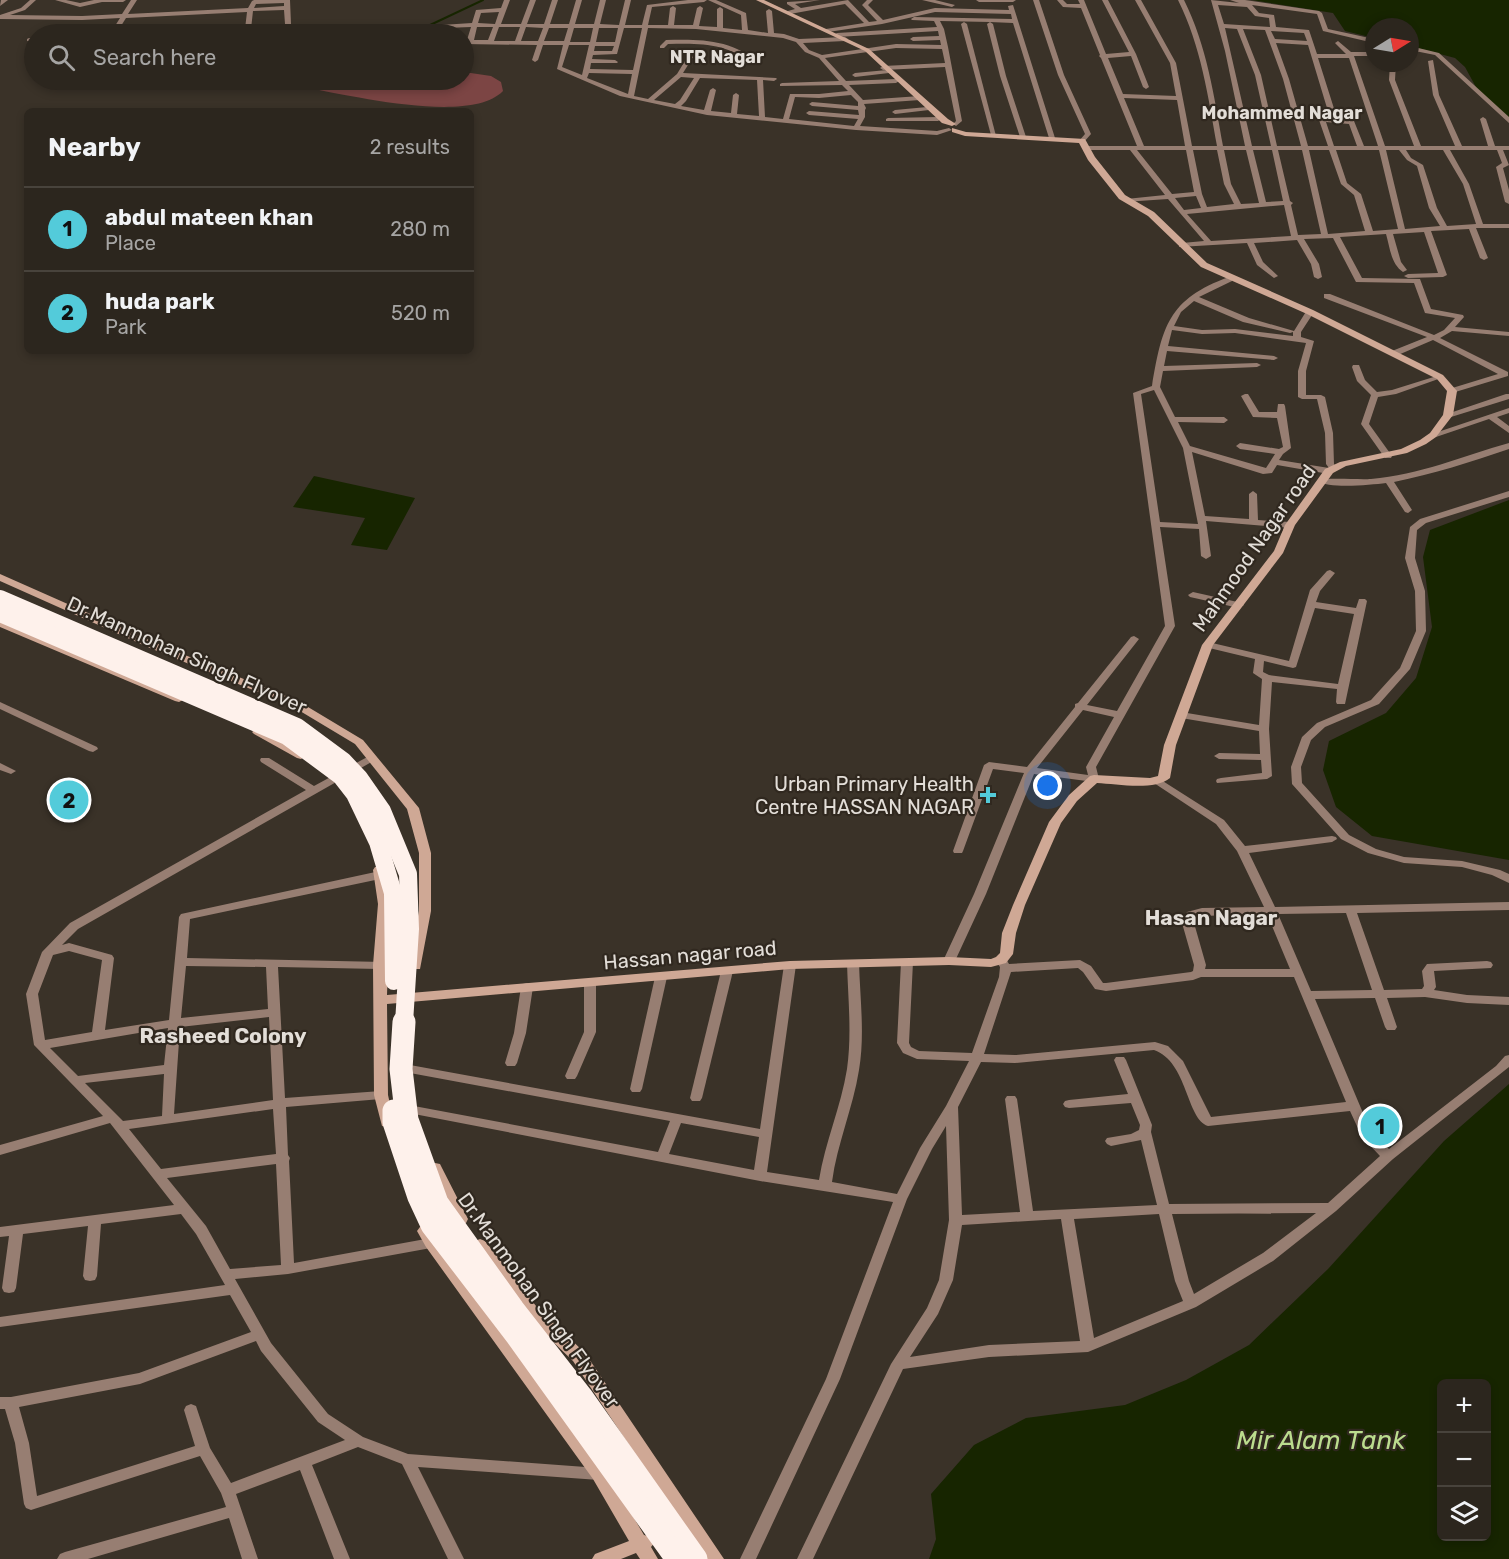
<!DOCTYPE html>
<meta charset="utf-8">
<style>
:root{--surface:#2c261e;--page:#342e27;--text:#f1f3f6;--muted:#a6a5a4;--line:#48433c;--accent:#53cbda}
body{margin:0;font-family:Rubik,sans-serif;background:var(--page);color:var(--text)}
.controls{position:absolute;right:18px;bottom:18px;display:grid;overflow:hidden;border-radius:9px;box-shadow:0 3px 9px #0003}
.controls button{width:54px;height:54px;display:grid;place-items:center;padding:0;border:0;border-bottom:2px solid var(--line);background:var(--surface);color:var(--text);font:30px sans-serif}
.compass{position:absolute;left:1365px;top:18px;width:54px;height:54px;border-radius:50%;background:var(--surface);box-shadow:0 3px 9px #0003;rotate:79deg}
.you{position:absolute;left:1048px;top:786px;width:21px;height:21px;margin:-15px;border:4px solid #fff;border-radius:50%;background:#1a73e8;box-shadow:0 0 0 9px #1a73e833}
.badge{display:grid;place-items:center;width:39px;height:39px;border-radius:50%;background:var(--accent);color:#111;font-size:20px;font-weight:700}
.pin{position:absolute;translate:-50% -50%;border:3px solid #fff;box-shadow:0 2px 6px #0006}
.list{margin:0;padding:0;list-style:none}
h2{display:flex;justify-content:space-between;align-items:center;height:78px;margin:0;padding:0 24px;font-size:26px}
h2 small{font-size:20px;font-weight:400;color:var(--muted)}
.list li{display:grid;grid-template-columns:39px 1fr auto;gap:18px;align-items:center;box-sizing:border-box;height:84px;padding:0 24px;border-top:2px solid var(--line)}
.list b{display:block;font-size:22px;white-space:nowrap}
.list p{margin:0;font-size:20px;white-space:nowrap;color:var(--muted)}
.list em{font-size:20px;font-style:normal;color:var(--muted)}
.icon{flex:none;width:33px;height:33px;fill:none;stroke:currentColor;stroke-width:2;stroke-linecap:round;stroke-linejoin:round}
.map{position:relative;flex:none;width:1509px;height:1559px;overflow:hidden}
.search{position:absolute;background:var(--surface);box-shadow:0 3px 9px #0003;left:24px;top:24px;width:450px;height:66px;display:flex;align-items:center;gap:15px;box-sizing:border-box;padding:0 21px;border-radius:33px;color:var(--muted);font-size:22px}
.panel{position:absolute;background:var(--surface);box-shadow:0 3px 9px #0003;left:24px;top:108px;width:450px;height:246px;border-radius:9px}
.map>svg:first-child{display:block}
.green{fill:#7c4544}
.water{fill:#172500;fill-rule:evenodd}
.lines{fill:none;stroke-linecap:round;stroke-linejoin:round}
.stream{stroke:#172500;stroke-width:2}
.street{fill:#977e72;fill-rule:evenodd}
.secondary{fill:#cfa895;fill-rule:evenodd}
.highway-bridge-far1{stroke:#fef1eb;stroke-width:18}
.highway-bridge{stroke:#fef1eb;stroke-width:23}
.poi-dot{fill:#53cbda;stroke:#30281f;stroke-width:2}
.labels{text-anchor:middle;stroke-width:4.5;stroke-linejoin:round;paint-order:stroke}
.far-neighbourhood-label{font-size:18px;font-weight:bold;fill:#e3ded8;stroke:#30281f}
.street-label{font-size:20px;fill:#e3ded8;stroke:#30281f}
.poi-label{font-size:20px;fill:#e3ded8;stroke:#30281f;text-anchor:end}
.neighbourhood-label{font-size:21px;font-weight:bold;fill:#e3ded8;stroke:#30281f}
.near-water-label{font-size:26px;font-style:italic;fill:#bbdc8e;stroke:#30281f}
</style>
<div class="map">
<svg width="1509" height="1559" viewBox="0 0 1509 1559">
<rect width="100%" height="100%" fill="#3a3228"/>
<path class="green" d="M464 72 491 76 501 82 503 91C470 125 351 95 307 88L313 80H464Z"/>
<g class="water">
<path d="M1252 0H1509V119L1477 89 1465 67 1455 58 1410 46V27H1374V38L1345 31 1333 13Z"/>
<path d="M314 476 415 498 387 550 351 545 365 518 293 507Z"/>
<path d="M1509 500V860L1372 836 1336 807 1323 770 1329 741 1386 713 1416 678 1432 627 1423 557 1430 530Z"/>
<path d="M1509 1084V1559H929L936 1539 931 1494 974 1445 1026 1418 1125 1405 1186 1380 1249 1345 1328 1269 1444 1141ZM1442 1384H1486V1536H1442Z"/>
</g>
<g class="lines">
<path class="stream" d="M428 26 483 0"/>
<g class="street">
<path d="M1 0H8L0 6Z"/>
<path d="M30 0H36L25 10 10 15 82 16 122 14 131 0H137L128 14 248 8 252 1 254 0H290L291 24 283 31 169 34 172 32 245 29 247 12 126 18 116 34H110L120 18 82 20 0 19V15L21 8ZM284 3V6L254 8 256 4ZM284 10 285 24 281 27 251 29 253 11Z"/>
<path d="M55 0H66L80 3 94 0H126L123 2H102L80 7Z"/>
<path d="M504 0H510L501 24H521L530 0H536L527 24H544L552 0H558L550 24H569L576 0H582L575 24H594L600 0H606L600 24 619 25 625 0H631L625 25H642L647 5 688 0H707L704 2 652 7 648 25H668L670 8 673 6 676 8 674 25H693L697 8 700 6 703 8 699 26 717 27V9L720 7 723 9V28L742 30 741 15 708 0H716L746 13 748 30 768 33 766 11 769 9 772 11 774 33 784 34 799 39 845 37 848 39 845 41 803 43 809 50 822 55 896 44 941 45 940 40 913 41 910 39 913 37 939 36 938 31 837 37 834 35 837 33 937 27 934 21 912 20 911 19 914 17 1012 19 1011 14 935 12 882 24 828 32 825 30 826 29 864 23 845 4 790 14 787 12 788 11 795 9 787 4V2L820 0 795 4 801 8 848 0 869 22 877 21 862 5 867 0H873L868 5 883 20 935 8 1009 10 1008 6 1013 5 1055 138 1052 140 1049 138 1013 23 990 22 993 24 1006 76 1026 137 1023 139 1020 137 1000 76 987 24 990 22 940 21 944 29 948 47 962 121 956 126 953 124 956 121 945 67 883 70 880 68 883 66 945 63 942 49 896 48 825 58 846 81 896 79 899 81 896 83 849 85 863 100 920 96 923 98 920 100 864 104 866 108 865 110V117L860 126 937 131 949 128 952 130 937 135 856 130 707 115 620 96 557 69 563 45H543L538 60 535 62 532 60 537 45 464 44V40H467L471 27 445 28 440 34H434L441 25 472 23 476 10 501 8ZM499 12 495 24 478 23 481 13ZM477 27H493L488 40H474ZM499 27H520L515 41H494ZM526 27 543 28 538 41H521ZM549 28H568L564 41H544ZM574 28H593L590 42H570ZM599 28H618L615 42H596ZM624 28H642L633 70 590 69 591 63H617L618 62 615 60 592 59 593 55 617 54ZM648 28 696 29 783 38 796 42 805 52 819 58 839 81 782 83 780 84V86L842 85 848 91 819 94H790L783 119 765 117 763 80 774 81 777 79 776 78 683 73 693 57 690 55 688 56 677 74 648 99 634 96ZM569 45H589L582 75 562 67ZM595 46H614L612 51H594ZM589 73 632 74 628 94 587 78ZM681 77 694 78 680 100 675 104 654 100ZM700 78 757 80 759 116 737 114 739 95 736 93 733 95 731 113 711 111 716 90 713 88 710 90 704 110 681 106 686 101ZM851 95 858 102V106L812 102 809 104 812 106 858 110 859 115 809 111 806 113 809 115 858 119 854 126 789 119 795 97 819 98Z"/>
<path d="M922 0H935L955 5 952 7Z"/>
<path d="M976 0H1016L1013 2H979Z"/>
<path d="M1033 0H1039L1064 75 1091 134 1084 142 1079 141 1085 134 1058 75Z"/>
<path d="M1057 0H1063L1067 4H1080L1078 0H1084L1106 54 1129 52 1102 0H1108L1136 54 1149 87 1146 89 1143 87 1131 56 1108 58 1123 94 1176 96 1170 63 1135 0H1141L1176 63 1192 146H1217C1208 96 1201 46 1178 0H1184C1207 46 1214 96 1223 146H1245L1225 51 1211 0 1239 3 1230 0H1245L1319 11 1322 13 1328 29 1374 39V43L1323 31 1317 14 1252 5 1259 13 1274 15 1276 27 1309 30 1317 54H1346L1335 43 1338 41 1351 52H1374V56H1354L1385 146H1414L1389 80 1390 63H1396L1395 80 1421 146H1455L1433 95 1428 61 1433 60 1439 95 1462 146H1488L1480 119 1483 117 1486 119 1495 146H1509V150H1503L1509 165 1503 168 1509 190V204L1505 202 1496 167 1502 163 1497 150H1450L1469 184 1483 224H1509V228H1476L1488 258 1484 260 1480 258 1469 229 1431 231 1447 275 1443 277 1408 278 1404 276 1408 274 1438 273 1424 232 1393 234 1401 262 1407 270 1403 272C1391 264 1390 248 1386 234L1340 237 1362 278 1420 279 1431 309 1463 315 1464 317 1455 327 1509 332V336L1452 331 1440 338 1508 372V376L1452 393 1448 391 1449 389 1498 374 1433 340 1398 355H1392V351L1427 337 1324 298V294H1330L1434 335 1444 330 1455 318 1425 313 1414 283 1356 282 1333 238 1304 239 1319 264 1322 277 1318 279 1314 277 1311 264 1297 240 1254 243 1263 262 1278 276 1274 278 1257 265 1247 243 1179 247V243H1182L1204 241 1168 199 1124 202V200L1126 199 1165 195 1130 150H1086L1083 148 1086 146H1137L1101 58 1099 56 1100 55 1081 8 1063 7ZM1218 5 1247 7 1255 16 1269 18 1270 27 1224 24ZM1225 28 1237 29 1255 75 1271 146H1252ZM1243 29 1265 30 1283 79 1301 146H1277L1261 75ZM1271 31 1304 33 1307 41 1275 39ZM1276 43 1308 45 1330 118H1322L1319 120 1328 146H1308L1289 79ZM1318 58H1349L1378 146H1364L1354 121 1337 118ZM1124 98 1177 100 1185 146H1144ZM1326 122 1349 124 1357 146H1334ZM1137 150H1186L1194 192 1172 194ZM1193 150H1217L1224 184 1234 204 1207 207 1202 194ZM1224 150H1246L1259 203 1241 204 1231 184ZM1253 150H1272L1283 201 1266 202ZM1278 150H1302L1321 234 1298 235 1291 205 1293 203 1290 201ZM1309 150H1329L1341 184 1354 195 1365 231 1328 234ZM1336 150H1379L1398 229 1373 231 1361 194 1347 183ZM1386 150H1399L1407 160 1417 166 1429 208 1440 226 1405 229ZM1406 150H1443L1463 184 1476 224 1447 226 1437 208 1423 165 1411 158ZM1196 196 1201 208 1184 210 1175 198ZM1284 205 1291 236 1211 241 1187 214Z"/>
<path d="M964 22 967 24 996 136 991 135 961 24Z"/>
<path d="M29 38H34V42L27 41V39Z"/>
<path d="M666 40C699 39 734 39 759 64L754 65C727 43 701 43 668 44L664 48H660V46Z"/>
<path d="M1410 46 1439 53 1509 117V123L1435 55 1410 50Z"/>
<path d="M887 70 889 71V73L855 77 852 75 855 73Z"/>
<path d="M927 107 930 109 929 110 895 114 892 112 895 110Z"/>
<path d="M888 118 938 117 941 119 938 121H886V119Z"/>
<path d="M1229 277H1232V281L1199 297 1249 318 1294 331 1307 310H1310L1314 312 1301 332V337L1314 341 1306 371V395H1321L1325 397 1333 433 1334 464 1337 468 1329 474 1277 465 1272 473 1263 474 1192 452 1205 516 1249 519V494L1253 491 1257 494 1258 520 1290 522 1294 525 1290 528 1206 521 1211 556 1206 559 1201 556 1199 529 1160 527 1175 626 1096 767 1099 779 1098 781 1094 782 1034 774 986 894 955 961 953 964H945L943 961 974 894 1024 773 993 769 963 851 962 853H954L953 851 984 765 989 762 1027 767 1075 707V704L1078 703 1131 637 1134 636 1139 639 1087 705 1117 711 1165 626 1133 393 1152 386C1162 327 1168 299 1229 277ZM1194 301 1243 322 1290 333 1293 332V336L1235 329 1202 330 1174 326 1181 312ZM1172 330 1202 334 1235 333 1306 343 1298 371V397L1302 399H1317L1325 433 1326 464 1329 468 1279 460 1283 454 1291 448 1285 406 1284 404H1278L1277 412H1259L1248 394H1245L1241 396 1253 417 1277 418 1283 447 1279 449 1240 443 1236 446 1240 449 1275 454 1266 468 1190 446 1178 422 1224 423 1228 420 1224 417H1175L1160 387 1163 371 1257 367 1261 365 1257 363 1164 366 1167 351 1274 360 1278 358 1274 356 1168 346ZM1154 390 1183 448 1198 524 1160 522 1141 394ZM1083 710 1114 717 1086 767 1088 775 1037 768Z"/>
<path d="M1353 365H1359L1365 380 1377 392 1392 390 1440 375 1444 377 1396 394 1378 397 1369 424 1392 456 1391 458H1385L1361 424 1371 395 1357 381 1352 367Z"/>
<path d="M1506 394H1509V399L1451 417H1445L1444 415Z"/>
<path d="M1509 408V413L1497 417 1509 426V433L1489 419 1436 437H1430L1429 435Z"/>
<path d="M1509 443V449C1471 462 1433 474 1394 482L1412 510 1408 513 1405 512 1386 483C1370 485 1329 489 1317 481 1323 477 1359 480 1371 479 1419 475 1463 456 1509 443Z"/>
<path d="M1509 491V497L1426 523 1417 530 1415 558 1425 591 1426 631 1410 669 1379 704 1325 727 1311 740 1301 767 1302 783 1349 835 1376 849 1404 857 1462 861 1500 870 1509 874V883L1492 875 1462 867 1404 863 1368 853 1341 839 1292 784 1291 767 1302 737 1317 723 1371 700 1400 668 1416 631 1415 591 1405 558 1410 527 1420 519Z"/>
<path d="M1330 570 1335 573 1320 591 1316 602 1356 608 1359 599H1365L1367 601 1345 704H1337L1336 702 1337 689 1272 682 1269 729 1272 776 1267 779 1217 783 1216 781 1217 779 1221 778 1262 773 1261 760 1219 759 1214 756 1219 753 1260 754 1259 731 1181 718 1176 715 1181 712 1259 725 1262 679 1253 673 1255 659 1205 647 1203 645 1208 642 1289 661 1310 590 1327 571ZM1315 608 1354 614 1338 684 1269 675 1263 672 1264 661 1293 668 1296 667Z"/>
<path d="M1193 592 1242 603 1244 605 1239 608 1190 597 1188 595Z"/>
<path d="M0 702 97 747 98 749 93 752 89 751 0 709Z"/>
<path d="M371 755 375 756 376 758 375 760 78 929 62 945 69 943 112 955 114 958 105 1030 169 1020 179 917 181 914 380 871 384 873 386 875 380 879 190 919 187 958 384 962 386 965 384 968 380 969 278 967 285 1098 381 1091 385 1092 387 1095 385 1098 381 1099 286 1107 288 1155 290 1158 289 1161 294 1263 431 1238 436 1239 438 1243 436 1247 431 1248 288 1274 235 1279 271 1343 328 1414 363 1437 408 1454 599 1468 604 1470 606 1474 604 1478 599 1480 418 1467 464 1559H448L402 1464 358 1447 312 1465 350 1559H334L300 1470 236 1494 258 1559H242L229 1518 88 1559H57L60 1554 65 1552 226 1507 221 1493 200 1456 31 1510 26 1508 24 1504 15 1443 5 1409H0V1397H11L139 1373 251 1332 230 1295 0 1327V1317L225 1285 196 1234 181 1214 101 1224 97 1276 95 1280 90 1281 85 1280 83 1276 88 1226 23 1234 16 1288 14 1292 9 1293 4 1292 2 1288 9 1236 0 1237V1227L174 1205 110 1123 0 1155V1145L103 1116 34 1045 26 994 42 952 70 923 306 790 261 762 260 760 261 758H269L314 786ZM69 951 102 960 92 1032 45 1040 38 994 53 955ZM186 966 266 967 268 1009 181 1018ZM269 1017 273 1100 174 1114 180 1027ZM168 1028 164 1065 78 1076 50 1048ZM164 1074 162 1116 123 1121 85 1083ZM273 1109 276 1154 161 1169 129 1129ZM276 1164 281 1265 230 1269 206 1226 167 1178ZM256 1341 261 1351 318 1422 345 1440 231 1483 210 1448 196 1406 191 1404 186 1406 184 1410 195 1446 37 1496 29 1443 19 1407 140 1384Z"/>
<path d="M0 763 16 771 11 774 0 770Z"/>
<path d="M1158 778 1224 820 1245 846 1332 836 1336 837 1337 839 1332 842 1249 853 1275 907 1509 902V910L1357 913 1384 990 1422 989 1424 986 1422 971 1427 964 1487 961 1491 962 1493 965 1491 968 1434 971 1436 987 1434 990 1467 995 1509 997V1005L1467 1003 1425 997 1387 998 1397 1027 1395 1030H1387L1385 1027 1375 998 1315 999 1371 1132 1389 1149 1496 1066 1505 1056 1509 1055V1067L1393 1159 1336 1211 1273 1261 1196 1307 1088 1352 989 1357 903 1369 813 1559H797L891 1364 927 1308 939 1280 949 1220 946 1126 932 1149 907 1199 840 1379 756 1559H740L826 1379 893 1202 760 1181 414 1114 410 1113 408 1110 410 1107 414 1106 658 1152 670 1121 410 1073 406 1072 404 1069 406 1066 410 1065 760 1129 784 965 786 962H794L796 965 767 1172 819 1180C825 1142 841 1107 847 1069 852 1034 848 998 847 963L849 960H857L859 963C860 998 865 1035 859 1070 853 1108 837 1144 832 1182L897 1194 920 1148 946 1106 969 1061 917 1059 903 1053 897 1043 901 962 903 959H911L913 962 909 1043 911 1047 919 1051 972 1053 999 977 1000 967 995 960 997 957H1005L1009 964 1080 960 1091 966 1103 983H1106L1191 972 1193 971 1194 965 1182 923 1187 912 1202 908 1264 907 1237 851 1216 824 1154 783 1153 781 1154 779ZM1346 913 1372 990 1311 991 1278 914ZM1267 914 1290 969H1205L1206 965 1194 923 1196 917 1202 916ZM1078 968 1083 972 1095 989 1106 991 1193 980 1201 977H1294L1346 1102 1211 1117 1183 1061 1168 1046 1155 1042 1015 1055 984 1054 1011 972ZM1154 1050C1188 1062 1186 1119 1208 1126L1350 1111 1362 1137 1380 1156 1328 1203 1169 1204 1151 1132 1152 1125 1126 1060 1124 1057H1116L1114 1060 1128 1094 1069 1100 1065 1101 1063 1104 1065 1107 1069 1108 1131 1103 1140 1125 1139 1130 1131 1134 1107 1138 1105 1141 1107 1144 1111 1146 1141 1140 1157 1205 1033 1211 1017 1099 1015 1096H1007L1005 1099 1020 1212 962 1215 958 1107 981 1062 1015 1063ZM681 1123 759 1137 754 1170 669 1154ZM1316 1213 1263 1253 1194 1294 1189 1281 1172 1214ZM1159 1214 1175 1281 1183 1301 1094 1338 1074 1219ZM1061 1219 1080 1341 989 1345 910 1357 938 1314 953 1280 962 1225Z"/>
<path d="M727 967 731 968 733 971 702 1098 700 1101H692L690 1098 721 971 723 968Z"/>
<path d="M661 973 665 974 667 977 642 1089 640 1092H632L630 1089 655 977 657 974Z"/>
<path d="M590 980 594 981 596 984V1032L577 1076 575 1079H567L565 1076 584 1032V984L586 981Z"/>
<path d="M527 983 531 984 533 987 526 1033 517 1063 515 1066H507L505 1063 514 1033 521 987 523 984Z"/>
</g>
<g class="secondary">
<path d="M756 0H764L869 49 948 119 956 124 952 126 942 123 865 51Z"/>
<path d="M952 128 966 132 1085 139 1095 157 1125 195 1154 212 1207 263 1313 310 1443 375 1457 391 1453 415 1436 437 1426 444 1407 453 1346 466 1333 473 1295 525 1283 553 1213 645 1176 745 1170 778C1155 791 1117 784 1097 783L1077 801 1061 823 1025 905 1016 933 1013 954 1006 963 991 967 949 965 790 969 387 1004 388 1095 394 1122 392 1126 387 1127 382 1126 374 1095 373 965 378 904 373 870 375 867H383L385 870 390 904 387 995 790 961 949 957 991 959 996 957 1000 953 1002 933 1013 905 1049 822 1069 795 1090 776 1094 775 1150 778 1158 776 1164 745 1202 645 1274 551 1285 525 1325 469 1340 462 1401 449 1420 440 1430 433 1443 415 1447 391 1437 379 1307 314 1201 267 1148 216 1119 199 1088 160 1079 143 965 136 952 132Z"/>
<path d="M0 574 158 644 298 701 363 740 419 808 431 853V911L420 969H410L408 966 419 911V853L407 809 355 744 290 705 150 648 0 581Z"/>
<path d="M0 620 183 697 185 699 179 702 175 701 0 627Z"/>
<path d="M258 728 305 752 307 755 301 759 297 758 254 734 252 732Z"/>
<path d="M435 1163 440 1164 442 1168 468 1219 466 1223 461 1225 456 1223 454 1219 428 1168 430 1164Z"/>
<path d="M425 1225 430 1227 437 1240 605 1469 644 1535 652 1537 655 1542 651 1547 658 1559H640L636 1553 621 1559H592L595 1554 629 1541 593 1479 426 1247 417 1231 420 1227Z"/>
<path d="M480 1239 485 1241 536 1306 585 1353 724 1559H705L573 1361 524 1314 475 1249 472 1245 475 1241Z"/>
</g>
<g class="highway-bridge-far1">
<path d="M0 599 297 727 343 761 359 778 382 811 408 874 410 929 404 1023"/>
<path d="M0 613 287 736 341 776 355 794 378 842 393 893 394 981"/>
</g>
<g class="highway-bridge">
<path d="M404 1022 401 1069 407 1120 437 1203 513 1309 581 1396 696 1559"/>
<path d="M394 1111V1122L419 1197 432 1225 517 1336 677 1559"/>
</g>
</g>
<path class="poi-dot" d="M985 786h6v6h6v6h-6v6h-6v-6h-6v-6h6z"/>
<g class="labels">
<g class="far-neighbourhood-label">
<text x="717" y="63">NTR Nagar</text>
<text x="1282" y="119">Mohammed Nagar</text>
</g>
<g class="street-label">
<text transform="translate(1254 548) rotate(-55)" y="7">Mahmood Nagar road</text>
<text transform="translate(187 655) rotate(24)" y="7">Dr.Manmohan Singh Flyover</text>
<text transform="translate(690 955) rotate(-5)" y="7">Hassan nagar road</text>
<text transform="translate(539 1300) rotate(54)" y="7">Dr.Manmohan Singh Flyover</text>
</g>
<g class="poi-label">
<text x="974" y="791">Urban Primary Health<tspan x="974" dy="23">Centre HASSAN NAGAR</tspan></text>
</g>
<g class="neighbourhood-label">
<text x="1211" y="925">Hasan Nagar</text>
<text x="223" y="1043">Rasheed Colony</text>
</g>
<g class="near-water-label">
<text x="1321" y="1449">Mir Alam Tank</text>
</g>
</g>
</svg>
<div class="controls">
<button>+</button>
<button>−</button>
<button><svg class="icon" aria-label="layers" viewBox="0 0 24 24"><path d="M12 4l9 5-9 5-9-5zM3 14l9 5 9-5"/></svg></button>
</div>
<svg class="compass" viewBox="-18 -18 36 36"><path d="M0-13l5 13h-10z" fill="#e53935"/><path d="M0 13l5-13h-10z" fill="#a6a5a4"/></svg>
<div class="you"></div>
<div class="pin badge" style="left:1380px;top:1126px">1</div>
<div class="pin badge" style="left:69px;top:800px">2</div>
<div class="search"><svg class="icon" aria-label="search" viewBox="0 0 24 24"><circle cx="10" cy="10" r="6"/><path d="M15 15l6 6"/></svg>Search here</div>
<section class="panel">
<h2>Nearby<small>2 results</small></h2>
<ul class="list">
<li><span class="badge">1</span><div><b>abdul mateen khan</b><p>Place</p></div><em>280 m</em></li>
<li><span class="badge">2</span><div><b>huda park</b><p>Park</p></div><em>520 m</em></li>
</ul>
</section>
</div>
